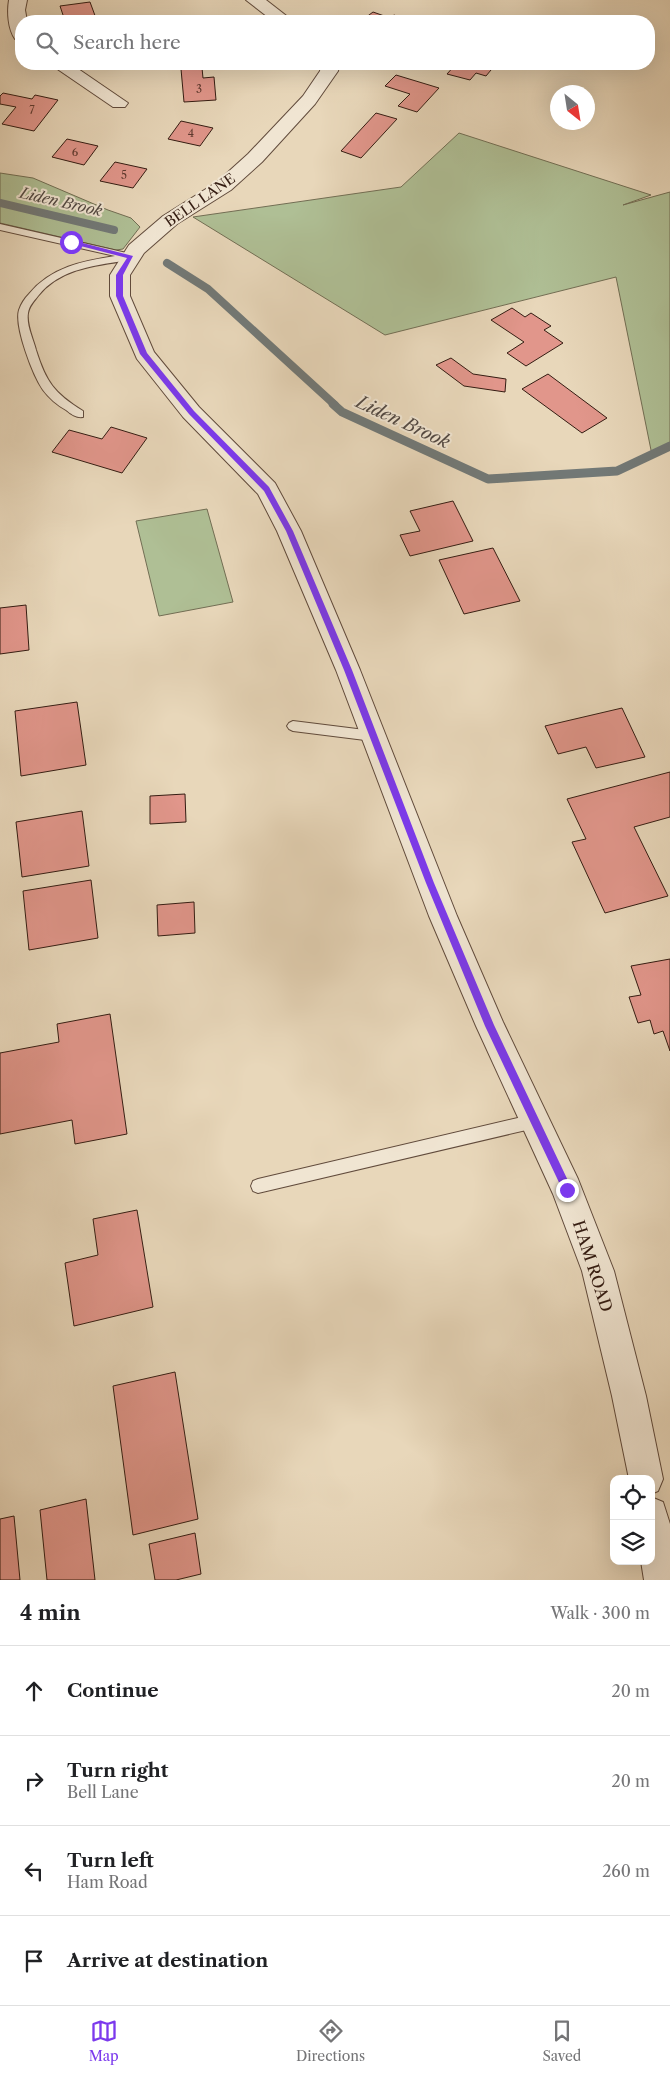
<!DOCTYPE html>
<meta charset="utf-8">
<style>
:root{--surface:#fff;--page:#f6f6f6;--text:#202124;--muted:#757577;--line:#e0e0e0;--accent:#7c3aed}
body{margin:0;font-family:"Libre Caslon Text",serif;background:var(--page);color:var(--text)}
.controls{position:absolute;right:15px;bottom:15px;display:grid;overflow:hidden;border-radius:10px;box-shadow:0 5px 20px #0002}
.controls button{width:45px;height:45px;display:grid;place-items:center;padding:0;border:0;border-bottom:1px solid var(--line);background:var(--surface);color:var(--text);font:25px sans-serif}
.compass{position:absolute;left:550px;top:85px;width:45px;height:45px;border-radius:50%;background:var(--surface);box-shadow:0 5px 20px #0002;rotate:150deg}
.stop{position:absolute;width:15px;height:15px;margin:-11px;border:4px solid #7c3aed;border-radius:50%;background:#fff}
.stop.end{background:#7c3aed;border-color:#fff;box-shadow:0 1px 5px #0008}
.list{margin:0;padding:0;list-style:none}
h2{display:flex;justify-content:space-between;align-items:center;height:65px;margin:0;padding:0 20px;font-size:21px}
h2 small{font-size:16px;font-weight:400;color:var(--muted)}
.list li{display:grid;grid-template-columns:32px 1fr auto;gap:15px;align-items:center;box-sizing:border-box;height:90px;padding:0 20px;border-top:1px solid var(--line)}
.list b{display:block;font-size:19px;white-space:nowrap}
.list p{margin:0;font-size:16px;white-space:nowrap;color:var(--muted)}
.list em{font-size:16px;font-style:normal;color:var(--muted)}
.icon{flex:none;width:28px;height:28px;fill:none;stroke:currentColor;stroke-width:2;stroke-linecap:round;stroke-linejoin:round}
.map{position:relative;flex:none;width:670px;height:1580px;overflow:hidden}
.search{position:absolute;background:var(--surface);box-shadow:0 5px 20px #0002;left:15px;right:15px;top:15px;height:55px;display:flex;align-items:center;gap:12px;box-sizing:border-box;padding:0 18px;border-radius:20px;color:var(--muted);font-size:19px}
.sheet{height:425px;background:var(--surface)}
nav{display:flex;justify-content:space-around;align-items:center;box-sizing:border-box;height:70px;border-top:1px solid var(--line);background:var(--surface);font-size:14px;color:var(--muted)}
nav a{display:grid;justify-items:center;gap:2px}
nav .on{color:var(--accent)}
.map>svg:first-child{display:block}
.green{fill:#afbf95;stroke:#726e54}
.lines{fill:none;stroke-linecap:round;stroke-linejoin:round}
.stream-far1{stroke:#727977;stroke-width:8}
.stream{stroke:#727977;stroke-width:9}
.building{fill:#e1968b;stroke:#341c12}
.service-casing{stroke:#614b3c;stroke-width:2}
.minor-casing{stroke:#614b3c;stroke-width:2}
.service{fill:#f0e5d2;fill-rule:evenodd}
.minor{fill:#f0e5d2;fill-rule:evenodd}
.route{fill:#7c3aed}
.labels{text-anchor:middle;stroke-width:4;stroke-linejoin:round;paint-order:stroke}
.far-number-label{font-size:11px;fill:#5f3a30}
.far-street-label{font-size:14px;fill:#341c12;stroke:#f0e5d2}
.far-water-label{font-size:15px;font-style:italic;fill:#534a44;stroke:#f0e5d2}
.street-label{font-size:16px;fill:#341c12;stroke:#f0e5d2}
.water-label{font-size:18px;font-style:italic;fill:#534a44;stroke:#f0e5d2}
</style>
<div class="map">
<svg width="670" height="1580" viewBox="0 0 670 1580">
<rect width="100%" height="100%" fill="#e8d7ba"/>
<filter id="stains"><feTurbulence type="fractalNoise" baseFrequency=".004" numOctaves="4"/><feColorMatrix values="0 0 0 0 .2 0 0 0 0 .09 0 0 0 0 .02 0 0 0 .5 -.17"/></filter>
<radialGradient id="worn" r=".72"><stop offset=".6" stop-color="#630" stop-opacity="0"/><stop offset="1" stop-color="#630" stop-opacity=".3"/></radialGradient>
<g class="green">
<path d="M459 133 651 195 623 205 670 192V444L652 455 616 277 385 335 193 217 401 187Z"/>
<path d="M0 173 33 178 108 210 131 218 140 227 123 249 116 250 0 223Z"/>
<path d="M207 509 233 602 159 616 136 521Z"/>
</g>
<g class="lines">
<g class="stream-far1">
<path d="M0 203 114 230"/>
<path d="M167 263 208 289 335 405"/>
</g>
<path class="stream" d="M333 404 342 412 488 479 617 471 670 446"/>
</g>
<g class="building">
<path d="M90 2 97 21H65L60 6Z"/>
<path d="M373 12 390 18 394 15 410 21H361Z"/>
<path d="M127 64H159V65L127 67Z"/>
<path d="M456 64H496L486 76 476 73 470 80 447 74Z"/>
<path d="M202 68 203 78 214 77 216 100 184 102 181 69Z"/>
<path d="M396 75 439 88 417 112 398 106 410 94 385 86Z"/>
<path d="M3 93 32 99 35 95 58 100 34 131 2 124 16 107 0 104V96Z"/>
<path d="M376 113 397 119 361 158 341 151Z"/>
<path d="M181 121 213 128 200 146 168 139Z"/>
<path d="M67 139 98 146 84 165 52 157Z"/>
<path d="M115 162 147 169 133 188 100 181Z"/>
<path d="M512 308 525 317 531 313 551 326 544 330 563 343 526 366 507 353 524 342 491 320Z"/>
<path d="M451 358 473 374 506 379 505 392 464 386 436 365Z"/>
<path d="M548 374 607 418 582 433 522 389Z"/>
<path d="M111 427 147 438 122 473 52 452 69 430 102 439Z"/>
<path d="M453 501 473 541 410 556 400 535 420 531 410 511Z"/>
<path d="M493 548 520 601 464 614 439 560Z"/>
<path d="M26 605 29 650 0 654V608Z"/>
<path d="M77 702 86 765 21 776 15 711Z"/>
<path d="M622 708 645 757 596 768 586 747 558 754 545 726Z"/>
<path d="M670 772V817L634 827 668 896 605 913 572 842 586 839 567 799Z"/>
<path d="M185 794 186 822 150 824V796Z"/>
<path d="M82 811 89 866 22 877 16 822Z"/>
<path d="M91 880 98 938 29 950 23 891Z"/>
<path d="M194 902 195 933 158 936 157 905Z"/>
<path d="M670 959V1051L663 1031 654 1034 650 1020 638 1023 629 997 641 995 631 966Z"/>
<path d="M110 1014 127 1134 75 1144 72 1120 0 1134V1053L59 1042 57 1024Z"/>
<path d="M137 1210 153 1307 74 1326 65 1263 98 1255 93 1219Z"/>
<path d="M175 1372 198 1519 133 1535 113 1386Z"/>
<path d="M86 1499 95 1580H47L40 1510Z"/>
<path d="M14 1516 20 1580H0V1519Z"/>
<path d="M195 1533 201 1574 176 1580H155L149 1544Z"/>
</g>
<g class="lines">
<defs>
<g id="service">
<path d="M0 224 131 254 136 257 131 260C97 265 60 268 38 296 34 301 29 306 28 313 26 325 33 338 36 350 46 382 54 393 83 411V417C76 418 71 414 66 410 57 405 49 398 43 390 33 376 14 326 19 310 21 304 25 298 29 294 51 267 83 261 115 256L0 230Z"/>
<path d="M293 721 373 731 377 733 379 736 377 739 373 741 293 731 289 729 287 726 289 723Z"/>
<path d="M535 1114 540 1116 542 1121 540 1126 535 1128 258 1193 253 1191 251 1186 253 1181 258 1179Z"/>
</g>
<g id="minor">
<path d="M9 0H27L25 10 27 21H21V40L15 39C8 29 7 12 9 0Z"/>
<path d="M246 0H266L293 21H273Z"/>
<path d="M50 64H71L128 103 125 107H113Z"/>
<path d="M321 64H339L338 71 315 104 262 162 231 190 177 224 144 253 130 275V296L154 352 199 407 275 483 301 531 360 670 457 916 503 1022 578 1179 614 1271 646 1396 663 1479 658 1491 651 1494V1479H629L612 1396 582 1271 553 1194 476 1026 429 916 336 670 277 531 258 494 183 417 137 359 110 296V275L129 245 163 216 217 182 248 154 303 96 320 71Z"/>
<path d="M651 1497 663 1502 670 1524V1580H644L641 1561H651Z"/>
</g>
</defs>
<use href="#service" class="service-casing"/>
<use href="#minor" class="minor-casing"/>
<use href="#service" class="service"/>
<use href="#minor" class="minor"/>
</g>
<path class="route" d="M71 240 133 256 123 275V296L147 353 194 411 269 487 293 531 352 670 434 883 494 1025 571 1187V1193H564L485 1026 426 883 344 670 286 531 264 491 189 414 140 354 116 296V275L127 258 69 243Z"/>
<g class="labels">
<g class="far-number-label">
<text x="199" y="93">3</text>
<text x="32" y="114">7</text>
<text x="191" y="137">4</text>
<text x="75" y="156">6</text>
<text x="124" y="179">5</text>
</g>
<g class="far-street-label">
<text transform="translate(200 200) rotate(-35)" y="5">BELL LANE</text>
</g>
<g class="far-water-label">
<text transform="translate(61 202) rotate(13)" y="5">Liden Brook</text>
</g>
<g class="street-label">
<text transform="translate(593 1266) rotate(72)" y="6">HAM ROAD</text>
</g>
<g class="water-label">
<text transform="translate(403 422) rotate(25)" y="6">Liden Brook</text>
</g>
</g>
<rect width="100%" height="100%" filter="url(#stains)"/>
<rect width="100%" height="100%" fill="url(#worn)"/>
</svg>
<div class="controls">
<button><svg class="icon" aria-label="locate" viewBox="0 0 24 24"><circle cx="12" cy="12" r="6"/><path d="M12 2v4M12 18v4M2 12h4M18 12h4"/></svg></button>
<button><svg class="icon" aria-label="layers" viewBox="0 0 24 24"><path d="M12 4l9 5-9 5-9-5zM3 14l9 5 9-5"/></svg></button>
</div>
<svg class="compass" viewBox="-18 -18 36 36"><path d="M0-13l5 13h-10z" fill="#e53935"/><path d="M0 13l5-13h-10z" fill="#757577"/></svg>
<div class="stop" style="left:71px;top:242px"></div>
<div class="stop end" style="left:567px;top:1190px"></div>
<div class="search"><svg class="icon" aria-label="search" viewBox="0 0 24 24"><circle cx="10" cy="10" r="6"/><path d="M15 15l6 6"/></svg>Search here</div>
</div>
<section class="sheet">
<h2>4 min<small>Walk · 300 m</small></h2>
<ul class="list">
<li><svg class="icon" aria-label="ahead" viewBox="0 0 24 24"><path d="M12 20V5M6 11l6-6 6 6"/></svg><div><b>Continue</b></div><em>20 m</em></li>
<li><svg class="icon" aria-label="right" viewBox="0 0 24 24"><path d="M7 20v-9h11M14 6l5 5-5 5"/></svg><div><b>Turn right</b><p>Bell Lane</p></div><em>20 m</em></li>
<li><svg class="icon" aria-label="left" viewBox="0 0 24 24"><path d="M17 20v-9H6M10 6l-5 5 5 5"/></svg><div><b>Turn left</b><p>Ham Road</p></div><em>260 m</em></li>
<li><svg class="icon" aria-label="arrive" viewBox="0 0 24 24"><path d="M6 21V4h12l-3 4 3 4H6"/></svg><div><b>Arrive at destination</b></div></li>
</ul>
</section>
<nav>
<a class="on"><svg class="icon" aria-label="map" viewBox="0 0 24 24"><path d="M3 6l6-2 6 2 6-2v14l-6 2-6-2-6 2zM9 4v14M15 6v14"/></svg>Map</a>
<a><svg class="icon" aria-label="directions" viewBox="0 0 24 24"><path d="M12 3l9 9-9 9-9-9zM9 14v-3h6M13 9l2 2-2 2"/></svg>Directions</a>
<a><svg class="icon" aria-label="saved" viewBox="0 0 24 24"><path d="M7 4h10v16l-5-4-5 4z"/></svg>Saved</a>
</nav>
